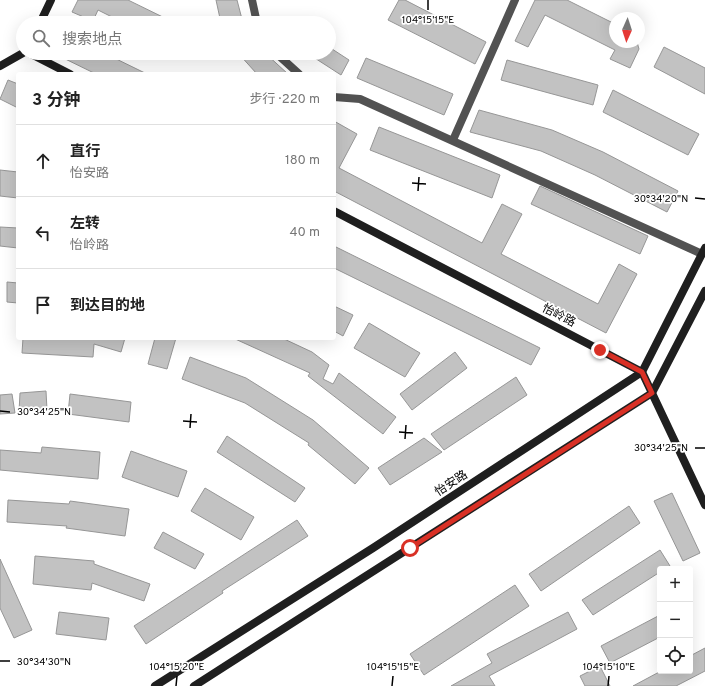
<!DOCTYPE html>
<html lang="zh">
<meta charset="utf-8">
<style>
:root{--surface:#fff;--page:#f6f6f6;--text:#222;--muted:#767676;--line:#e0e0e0}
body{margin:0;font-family:Overpass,"Noto Sans SC",sans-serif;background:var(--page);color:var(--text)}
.controls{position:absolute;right:12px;bottom:12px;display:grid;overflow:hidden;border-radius:4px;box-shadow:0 4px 16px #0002}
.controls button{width:36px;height:36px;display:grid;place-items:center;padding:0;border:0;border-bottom:1px solid var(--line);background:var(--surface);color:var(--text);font:20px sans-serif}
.compass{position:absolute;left:609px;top:12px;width:36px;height:36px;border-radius:50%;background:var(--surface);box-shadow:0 4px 16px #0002;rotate:183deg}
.stop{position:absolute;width:12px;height:12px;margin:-9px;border:3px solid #d93025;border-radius:50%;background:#fff}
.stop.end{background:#d93025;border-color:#fff;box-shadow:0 1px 4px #0008}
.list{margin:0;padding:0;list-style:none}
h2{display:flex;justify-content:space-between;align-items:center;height:52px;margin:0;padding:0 16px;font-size:17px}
h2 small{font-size:13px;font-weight:400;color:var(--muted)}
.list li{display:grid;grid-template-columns:26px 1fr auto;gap:12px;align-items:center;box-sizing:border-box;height:72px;padding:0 16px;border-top:1px solid var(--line)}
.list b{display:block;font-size:15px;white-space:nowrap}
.list p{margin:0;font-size:13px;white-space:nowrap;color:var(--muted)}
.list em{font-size:13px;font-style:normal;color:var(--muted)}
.icon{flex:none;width:22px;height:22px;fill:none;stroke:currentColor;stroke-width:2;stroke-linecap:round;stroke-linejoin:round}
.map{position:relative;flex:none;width:705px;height:686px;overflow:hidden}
.search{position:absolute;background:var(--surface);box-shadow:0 4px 16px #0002;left:16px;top:16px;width:320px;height:44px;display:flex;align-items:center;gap:10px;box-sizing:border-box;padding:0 14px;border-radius:22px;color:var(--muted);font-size:15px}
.panel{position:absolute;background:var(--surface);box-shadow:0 4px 16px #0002;left:16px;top:72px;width:320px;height:268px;border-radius:4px}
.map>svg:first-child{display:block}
.building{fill:#c2c2c2;stroke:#969696}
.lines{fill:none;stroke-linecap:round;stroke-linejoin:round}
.street{stroke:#525252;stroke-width:8}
.secondary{stroke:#1f1f1f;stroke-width:8}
.route{stroke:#d93025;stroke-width:5}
.ticks{fill:none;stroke:#000;stroke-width:1.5}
.labels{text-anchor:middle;stroke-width:3.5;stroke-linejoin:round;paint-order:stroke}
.street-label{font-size:12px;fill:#000;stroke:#fff}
.ticks-label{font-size:10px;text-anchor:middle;fill:#000;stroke:#fff;stroke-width:3.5;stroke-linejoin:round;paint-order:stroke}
</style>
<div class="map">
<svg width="705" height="686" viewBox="0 0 705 686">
<rect width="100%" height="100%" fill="#fff"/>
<g class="building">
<path d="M78 0H128L175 23H124L98 10 93 21 72 12Z"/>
<path d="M216 0H237L243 23H221Z"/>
<path d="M399 0H405L486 42 475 64 388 20Z"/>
<path d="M535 0H567L615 24V42H637L639 49 630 68 610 59 615 50 545 15 528 47 515 41Z"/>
<path d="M329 47 349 60 341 75 307 53H329Z"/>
<path d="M664 47 705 68V94L654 67Z"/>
<path d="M53 53H104L147 74H96Z"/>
<path d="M238 53H265L288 74H257Z"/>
<path d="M366 58 453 94 444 115 357 78Z"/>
<path d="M507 60 598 85 593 105 501 80Z"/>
<path d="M8 80 18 84V108L0 99Z"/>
<path d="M613 90 699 134 688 155 603 112Z"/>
<path d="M479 110 552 130 603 152 678 191 667 212 595 175 541 151 470 132Z"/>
<path d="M334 121 357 134 339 168 482 243 502 204 522 214 501 254 598 304 619 264 637 274 606 333 334 191Z"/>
<path d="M379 127 500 175 492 198 370 150Z"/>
<path d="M0 170 18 172V198L0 196Z"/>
<path d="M540 186 648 236 640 254 531 204Z"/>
<path d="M0 227 18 228V248L0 246Z"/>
<path d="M334 246 540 348 531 365 334 268Z"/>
<path d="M7 282 18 283V303L7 302Z"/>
<path d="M334 306 353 315 343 336 334 331Z"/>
<path d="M369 323 420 353 405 377 354 348Z"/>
<path d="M23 338 105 339V338H125L121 352 94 344 93 357 22 353Z"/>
<path d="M155 338H176L167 369 148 364Z"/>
<path d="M233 338H282L312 352 329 365 323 379 333 384 339 373 396 417 383 434 308 376 310 373Z"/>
<path d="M455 352 467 368 412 410 400 394Z"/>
<path d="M190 357 246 378 313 420 369 468 355 484 308 445 309 443 245 403 182 379Z"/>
<path d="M516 377 527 395 444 450 431 434Z"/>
<path d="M46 391 47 410 19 412 20 393Z"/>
<path d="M12 394 15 413 0 414V395Z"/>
<path d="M70 394 131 402 129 422 68 414Z"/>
<path d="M227 436 305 488 295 502 217 452Z"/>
<path d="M424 438 442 452 390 485 378 468Z"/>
<path d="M42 447 100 452 98 479 0 470V450L41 453Z"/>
<path d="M131 451 187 471 178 497 122 477Z"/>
<path d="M205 488 254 517 241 540 191 511Z"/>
<path d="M672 493 700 553 683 561 654 501Z"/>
<path d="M8 500 69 504 70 501 129 509 125 536 66 528 67 526 7 522Z"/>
<path d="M629 506 640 523 541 591 529 574Z"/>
<path d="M297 520 308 536 222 591 223 593 146 644 134 626Z"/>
<path d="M163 532 204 554 195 569 154 548Z"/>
<path d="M660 550 670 566 665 569H660V572L593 615 582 600Z"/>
<path d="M35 556 94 561V564L150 584 144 601 92 583 91 590 33 584Z"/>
<path d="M0 559 32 630 14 638 0 608Z"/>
<path d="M515 585 529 606 424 675 410 654Z"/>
<path d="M59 612 109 618 106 640 56 634Z"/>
<path d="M568 612 577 629 489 676 495 686H451L492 663 487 654Z"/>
<path d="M660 615V637L610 663 601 646Z"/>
<path d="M705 648V671L676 686H633L661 671H690V656Z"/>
<path d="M600 666 610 686H585L580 676Z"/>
</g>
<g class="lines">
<g class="street">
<path d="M252 0 257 23"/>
<path d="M276 53 299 74"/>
<path d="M334 97 360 99 702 254"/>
<path d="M453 140 515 0"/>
</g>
<g class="secondary">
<path d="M40 23 51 0"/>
<path d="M29 53 70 74"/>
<path d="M0 66 23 53"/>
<path d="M334 211 642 372 705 505"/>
<path d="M155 686 373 548 642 372 705 248"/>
<path d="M194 686 652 393 705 291"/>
</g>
</g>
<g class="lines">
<path class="route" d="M410 548 652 393 642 372 600 350"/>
</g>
<path class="ticks" d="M428 10V0M412 183 426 184M418 191 419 177M695 198 705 199M0 411 10 412M183 421 197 422M190 428 191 414M399 432 413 433M405 439 406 425M695 448H705M0 661H10M176 686 177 676M392 686 393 676M608 686 609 676"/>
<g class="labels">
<g class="street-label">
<text transform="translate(559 315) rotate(27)" y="4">怡岭路</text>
<text transform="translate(451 483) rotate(-33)" y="4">怡安路</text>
</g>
</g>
<g class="ticks-label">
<text x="428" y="23">104°15'15"E</text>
<text x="661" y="202">30°34'20"N</text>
<text x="44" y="415">30°34'25"N</text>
<text x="661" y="451">30°34'25"N</text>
<text x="44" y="665">30°34'30"N</text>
<text x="177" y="670">104°15'20"E</text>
<text x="393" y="670">104°15'15"E</text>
<text x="609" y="670">104°15'10"E</text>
</g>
</svg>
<div class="controls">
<button>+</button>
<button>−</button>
<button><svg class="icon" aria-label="locate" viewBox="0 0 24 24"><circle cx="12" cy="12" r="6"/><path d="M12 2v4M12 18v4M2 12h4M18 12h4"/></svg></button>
</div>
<svg class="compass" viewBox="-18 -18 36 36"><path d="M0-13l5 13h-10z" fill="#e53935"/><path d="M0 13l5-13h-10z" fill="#767676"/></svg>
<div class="stop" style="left:410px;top:548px"></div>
<div class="stop end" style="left:600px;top:350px"></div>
<div class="search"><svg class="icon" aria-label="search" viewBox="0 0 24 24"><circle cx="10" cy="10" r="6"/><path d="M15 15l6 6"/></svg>搜索地点</div>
<section class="panel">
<h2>3 分钟<small>步行 · 220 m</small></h2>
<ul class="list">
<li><svg class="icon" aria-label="ahead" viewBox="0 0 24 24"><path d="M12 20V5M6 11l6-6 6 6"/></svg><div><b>直行</b><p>怡安路</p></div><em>180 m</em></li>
<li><svg class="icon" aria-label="left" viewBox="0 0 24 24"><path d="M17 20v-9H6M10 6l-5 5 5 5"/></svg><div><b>左转</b><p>怡岭路</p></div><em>40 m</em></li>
<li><svg class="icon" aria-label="arrive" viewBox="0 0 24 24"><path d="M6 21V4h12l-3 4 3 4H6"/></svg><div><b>到达目的地</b></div></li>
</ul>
</section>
</div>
